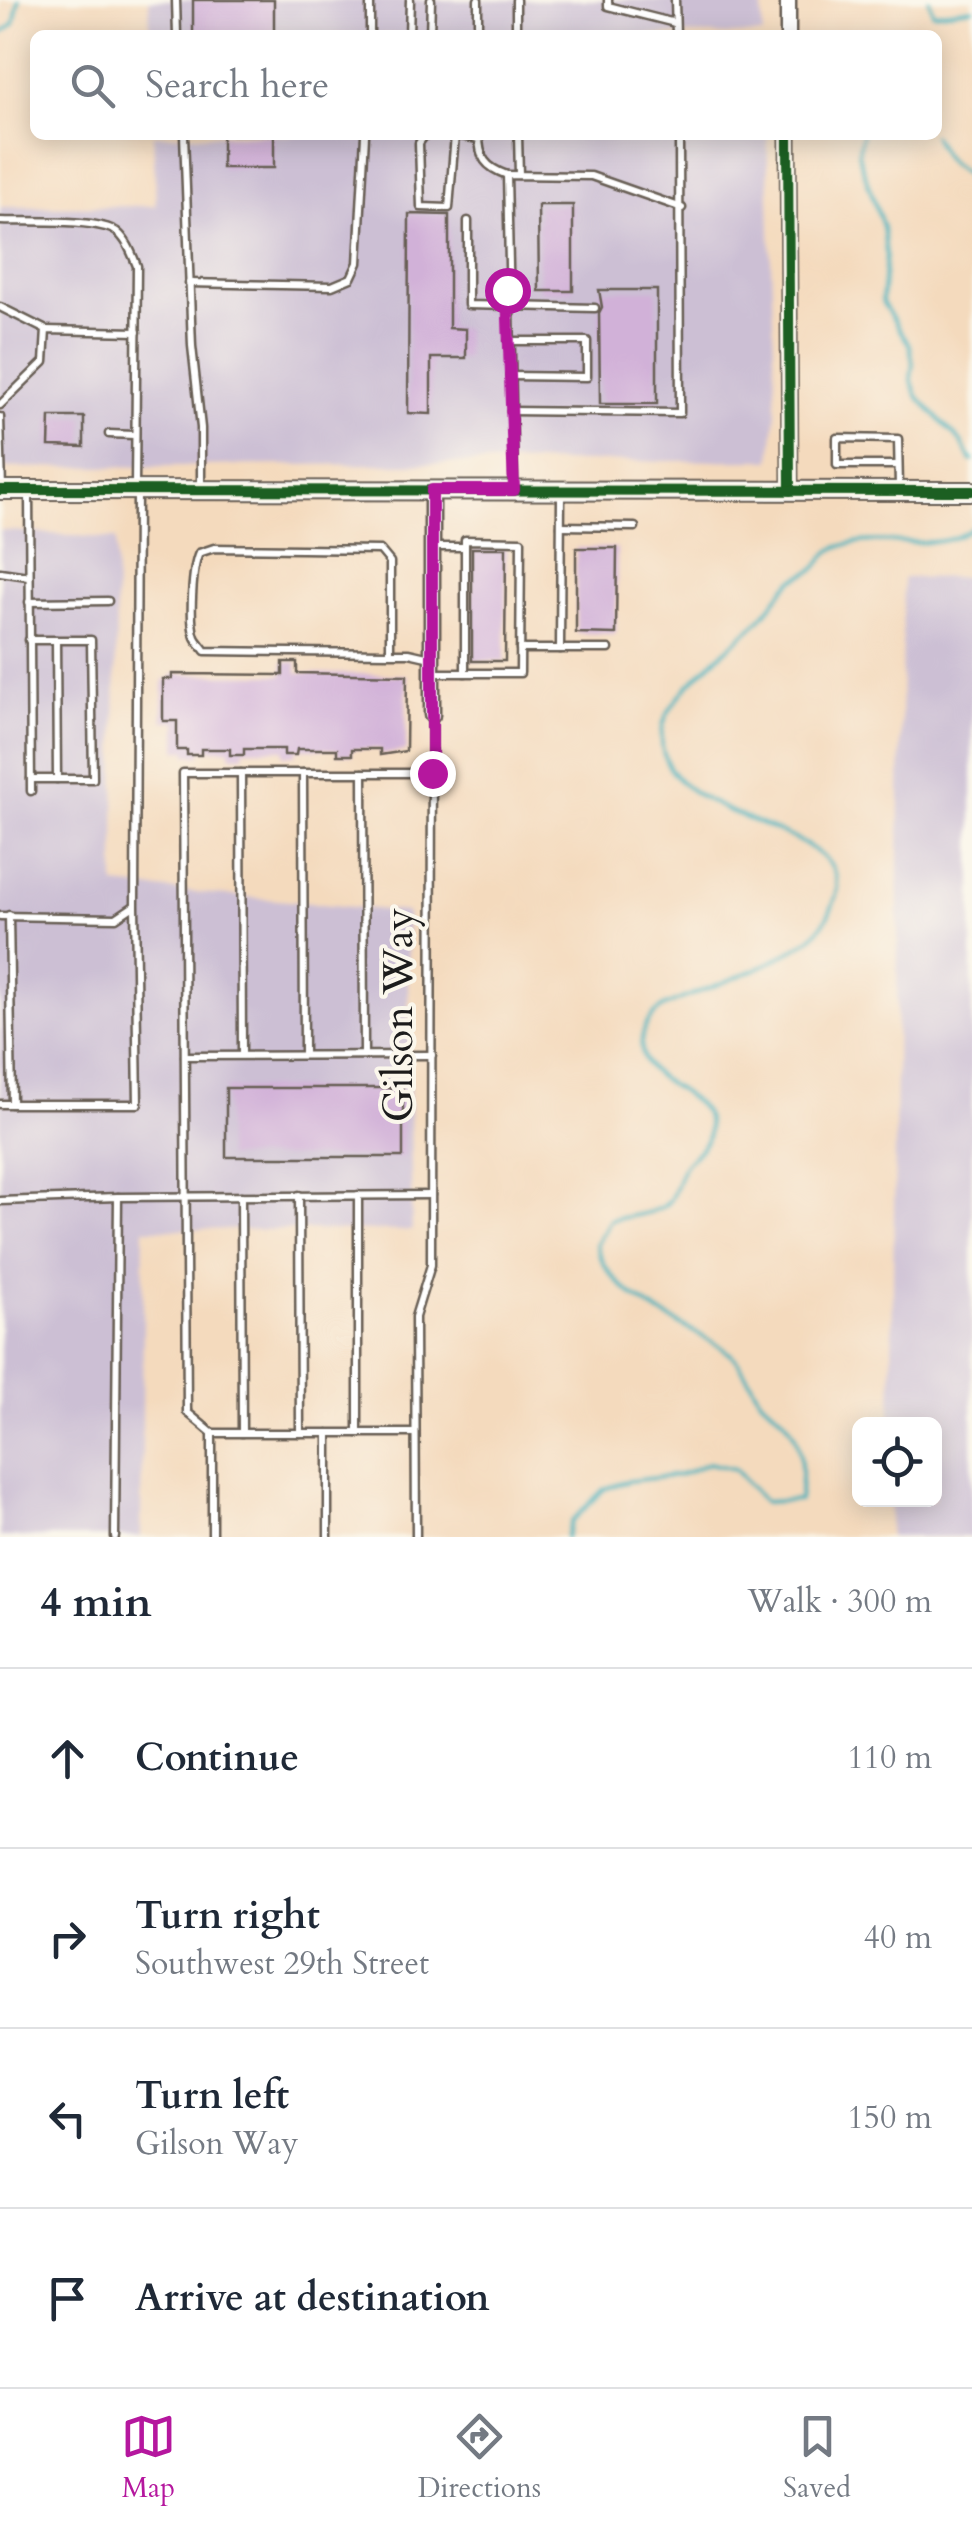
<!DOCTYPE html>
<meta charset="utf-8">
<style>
:root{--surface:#fff;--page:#f2f2f3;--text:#1f2937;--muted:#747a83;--line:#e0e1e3;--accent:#b5179e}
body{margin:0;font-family:Cardo,serif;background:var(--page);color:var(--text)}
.controls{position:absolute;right:30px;bottom:30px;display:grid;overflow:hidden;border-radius:15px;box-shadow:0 5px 25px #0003}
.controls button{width:90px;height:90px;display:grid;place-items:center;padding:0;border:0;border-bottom:2px solid var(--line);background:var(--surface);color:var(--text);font:50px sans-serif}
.stop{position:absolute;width:30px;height:30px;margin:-22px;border:8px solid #b5179e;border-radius:50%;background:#fff}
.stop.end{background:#b5179e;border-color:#fff;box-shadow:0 2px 10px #0008}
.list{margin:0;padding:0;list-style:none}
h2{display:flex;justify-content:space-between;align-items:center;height:130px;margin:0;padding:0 40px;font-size:42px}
h2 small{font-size:32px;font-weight:400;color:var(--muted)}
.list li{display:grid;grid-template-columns:65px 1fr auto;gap:30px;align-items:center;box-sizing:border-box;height:180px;padding:0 40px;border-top:2px solid var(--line)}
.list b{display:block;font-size:38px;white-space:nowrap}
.list p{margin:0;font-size:32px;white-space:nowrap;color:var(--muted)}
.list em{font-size:32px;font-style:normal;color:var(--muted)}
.icon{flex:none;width:55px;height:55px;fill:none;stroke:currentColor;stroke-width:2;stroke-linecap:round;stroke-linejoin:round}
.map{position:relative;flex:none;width:972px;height:1537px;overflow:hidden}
.search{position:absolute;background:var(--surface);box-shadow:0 5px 25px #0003;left:30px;right:30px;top:30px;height:110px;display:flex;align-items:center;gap:25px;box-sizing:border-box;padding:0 35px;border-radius:15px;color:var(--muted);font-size:38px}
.sheet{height:850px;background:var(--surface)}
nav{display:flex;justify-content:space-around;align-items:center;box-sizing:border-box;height:140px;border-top:2px solid var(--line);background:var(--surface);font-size:28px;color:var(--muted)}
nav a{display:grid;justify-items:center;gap:5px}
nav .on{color:var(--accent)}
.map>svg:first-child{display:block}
.industrial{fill:#ccbfd4}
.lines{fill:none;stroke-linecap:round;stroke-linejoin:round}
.stream{stroke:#41b0bb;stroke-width:4}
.building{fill:#d1b1d8}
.lane-casing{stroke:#685e54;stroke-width:11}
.street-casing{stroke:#685e54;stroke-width:19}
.secondary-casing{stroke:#685e54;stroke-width:22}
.lane{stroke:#fff;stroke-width:6}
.street{stroke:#fff;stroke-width:14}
.secondary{stroke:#fff;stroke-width:18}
.cycleway-casing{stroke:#fbf7ec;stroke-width:16}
.cycleway{stroke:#1b5e20;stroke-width:10}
.route{stroke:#b5179e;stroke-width:12}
.labels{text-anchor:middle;stroke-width:8;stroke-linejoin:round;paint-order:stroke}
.street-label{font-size:42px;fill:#1c1c1c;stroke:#fbf7ec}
</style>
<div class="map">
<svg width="972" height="1537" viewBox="0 0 972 1537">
<rect width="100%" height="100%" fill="#fbf7ec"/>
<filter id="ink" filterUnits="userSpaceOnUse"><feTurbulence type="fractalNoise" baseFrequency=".01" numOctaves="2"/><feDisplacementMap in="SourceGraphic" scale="20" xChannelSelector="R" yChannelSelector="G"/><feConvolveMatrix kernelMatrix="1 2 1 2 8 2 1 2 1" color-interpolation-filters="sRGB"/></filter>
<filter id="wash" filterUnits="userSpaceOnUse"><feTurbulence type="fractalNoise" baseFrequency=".0048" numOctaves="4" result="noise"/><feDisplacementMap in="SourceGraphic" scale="40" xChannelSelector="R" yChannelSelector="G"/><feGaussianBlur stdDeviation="2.25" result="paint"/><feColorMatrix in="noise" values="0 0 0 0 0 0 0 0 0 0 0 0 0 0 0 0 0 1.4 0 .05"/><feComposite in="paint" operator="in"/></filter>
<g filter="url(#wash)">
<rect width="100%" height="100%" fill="#f4dabd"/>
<g class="industrial">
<path d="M149 0H762L763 35H150Z"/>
<path d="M153 135H767L776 413 771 460 0 468V207L156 206Z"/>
<path d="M0 530 116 539 115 885 407 912 412 1231 144 1229 141 1537H0Z"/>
<path d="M972 577V1537H889L890 1500H934V1424H891L903 578Z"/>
</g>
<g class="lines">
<g class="stream">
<path d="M929 0 933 13 972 8"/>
<path d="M0 35 14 24 19 0"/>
<path d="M862 135 858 154 883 227 886 254 882 302 910 346 913 364 911 378 917 396 961 442 972 461"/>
<path d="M933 135C942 157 951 167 972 178"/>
<path d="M566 1537 572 1521 604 1489 629 1481 680 1475 708 1463 735 1469 764 1502 799 1500C803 1470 804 1436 779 1414 772 1408 766 1405 761 1399 749 1382 742 1361 724 1349 682 1321 609 1299 596 1244L611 1220C627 1216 659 1214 669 1201 677 1190 677 1175 685 1165 692 1155 707 1146 708 1134 715 1087 634 1090 642 1038 644 1024 652 1015 663 1007 711 985 765 971 808 940 822 929 831 913 836 896 854 823 678 827 663 751 660 736 662 721 671 708 692 675 729 649 757 622 770 610 778 594 791 582 799 575 810 574 817 567 822 561 826 553 832 550 876 527 933 559 972 528"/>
</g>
</g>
<g id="blocks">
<g class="building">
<rect x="193" y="0" width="81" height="35"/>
<rect x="222" y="135" width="52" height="33"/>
<path d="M538 205H573V291H539Z"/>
<path d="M409 214 449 215V328L466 329V358H431V414L408 413Z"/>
<path d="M599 290H657V404H600L599 313 602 307Z"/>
<path d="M50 417H84V447L49 446Z"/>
<path d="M472 548H506L505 661H472Z"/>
<path d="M576 548H617L616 634 576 633Z"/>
<path d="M283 662H297V673L407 675 406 751 380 755V749H352V755H337V749H297L296 755H284V749H244V755H230V749H201V755H187V750H177V721H163V679H172V674L283 675Z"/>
<rect x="226" y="1088" width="177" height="69"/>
</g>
</g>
</g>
<g filter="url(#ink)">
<use href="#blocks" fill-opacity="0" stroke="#685e54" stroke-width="2.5"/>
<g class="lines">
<defs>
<g id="lane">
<path d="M176 0 177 35"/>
<path d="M478 0V35"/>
<path d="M516 0V35"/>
<path d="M608 0V6L675 23"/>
<path d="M675 0 676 35"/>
<path d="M370 35V0"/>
<path d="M409 35 410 0"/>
<path d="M430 35 431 0"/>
<path d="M184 135 192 346 201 428V489"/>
<path d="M425 135 419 143 421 207 449 208 455 135"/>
<path d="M455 135 479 139"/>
<path d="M479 135C479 158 485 167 507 175"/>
<path d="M518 135 519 175"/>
<path d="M0 221C26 222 98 218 117 232 127 240 132 254 137 266L135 486"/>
<path d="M468 221V305L595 308"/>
<path d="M189 283 332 286 351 278 358 263 365 135"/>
<path d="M0 307 46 330"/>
<path d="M509 341H587V377L510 376"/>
<path d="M0 405 44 362 46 330 137 332"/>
<path d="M511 411 680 413 679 135"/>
<path d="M0 417 2 489"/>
<path d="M109 434 134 435"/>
<path d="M898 465H837V438L898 439 899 487"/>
<path d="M514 488 507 175 591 176 682 208"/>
<path d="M29 491 31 791"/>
<path d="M561 526 635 527"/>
<path d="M465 540 521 541 520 673H465Z"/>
<path d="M433 547H465"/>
<path d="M0 572 28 576"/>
<path d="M29 602 108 601"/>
<path d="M29 640H91L93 779H31"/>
<path d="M56 640 57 779"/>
<path d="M520 649H609"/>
<path d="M560 649 561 495"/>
<path d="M390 653V562L380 550 214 548 199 553C192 568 189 621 195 637 197 642 202 646 205 651L390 653H409L431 658"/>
<path d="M432 673H465"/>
<path d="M241 773 242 1055"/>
<path d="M303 773 304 1055"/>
<path d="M363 773 364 1055"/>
<path d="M9 915 12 1104"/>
<path d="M0 916 116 918 134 906"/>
<path d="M185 1056 432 1055"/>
<path d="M0 1104H138L135 905 137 491"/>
<path d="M299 1195 300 1433"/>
<path d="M358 1195V1433"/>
<path d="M241 1196 242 1433"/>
<path d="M118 1197 431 1195"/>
<path d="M0 1201 118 1197 115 1537"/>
<path d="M212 1433 187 1412 183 773H432"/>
<path d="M328 1433V1537"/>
<path d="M212 1537V1433H415"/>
<path d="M416 1537 415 1317 431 1265 432 717"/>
</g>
<g id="street">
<path d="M788 35V0"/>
<path d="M788 135 790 491"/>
<path d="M432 715V491"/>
</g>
<path id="secondary" d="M0 490 972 491"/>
</defs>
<use href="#lane" class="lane-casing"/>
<use href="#street" class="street-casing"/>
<use href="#secondary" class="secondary-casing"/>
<use href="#lane" class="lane"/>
<use href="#street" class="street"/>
<use href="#secondary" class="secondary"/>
<defs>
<g id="cycleway">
<path d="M788 135 790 491"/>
<path d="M0 490 972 491"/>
</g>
</defs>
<use href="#cycleway" class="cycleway-casing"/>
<use href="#cycleway" class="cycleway"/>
</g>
</g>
<g class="lines" filter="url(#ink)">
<path class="route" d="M432 773V490H514L507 290"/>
</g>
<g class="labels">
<g class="street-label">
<text transform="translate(397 1015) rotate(-90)" y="15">Gilson Way</text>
</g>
</g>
</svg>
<div class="controls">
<button><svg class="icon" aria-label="locate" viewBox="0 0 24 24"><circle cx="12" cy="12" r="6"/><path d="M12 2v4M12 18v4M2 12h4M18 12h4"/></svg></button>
</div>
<div class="stop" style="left:507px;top:290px"></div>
<div class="stop end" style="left:432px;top:773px"></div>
<div class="search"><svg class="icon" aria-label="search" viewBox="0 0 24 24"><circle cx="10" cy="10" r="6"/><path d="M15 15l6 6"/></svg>Search here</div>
</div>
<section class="sheet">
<h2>4 min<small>Walk · 300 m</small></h2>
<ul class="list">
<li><svg class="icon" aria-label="ahead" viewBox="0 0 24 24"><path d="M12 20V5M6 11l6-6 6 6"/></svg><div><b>Continue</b></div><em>110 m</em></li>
<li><svg class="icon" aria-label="right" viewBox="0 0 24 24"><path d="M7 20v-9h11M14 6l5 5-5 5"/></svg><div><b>Turn right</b><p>Southwest 29th Street</p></div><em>40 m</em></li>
<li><svg class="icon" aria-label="left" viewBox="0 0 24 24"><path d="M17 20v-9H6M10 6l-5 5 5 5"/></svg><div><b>Turn left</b><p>Gilson Way</p></div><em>150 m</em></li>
<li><svg class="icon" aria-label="arrive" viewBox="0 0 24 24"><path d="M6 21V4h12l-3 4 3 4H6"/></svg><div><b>Arrive at destination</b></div></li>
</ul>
</section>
<nav>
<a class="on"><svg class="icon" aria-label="map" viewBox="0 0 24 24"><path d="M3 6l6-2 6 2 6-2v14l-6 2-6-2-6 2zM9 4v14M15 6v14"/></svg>Map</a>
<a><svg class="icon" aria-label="directions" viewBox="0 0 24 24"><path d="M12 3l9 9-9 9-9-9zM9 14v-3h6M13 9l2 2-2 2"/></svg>Directions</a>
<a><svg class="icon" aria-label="saved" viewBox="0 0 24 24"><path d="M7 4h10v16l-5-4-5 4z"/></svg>Saved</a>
</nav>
